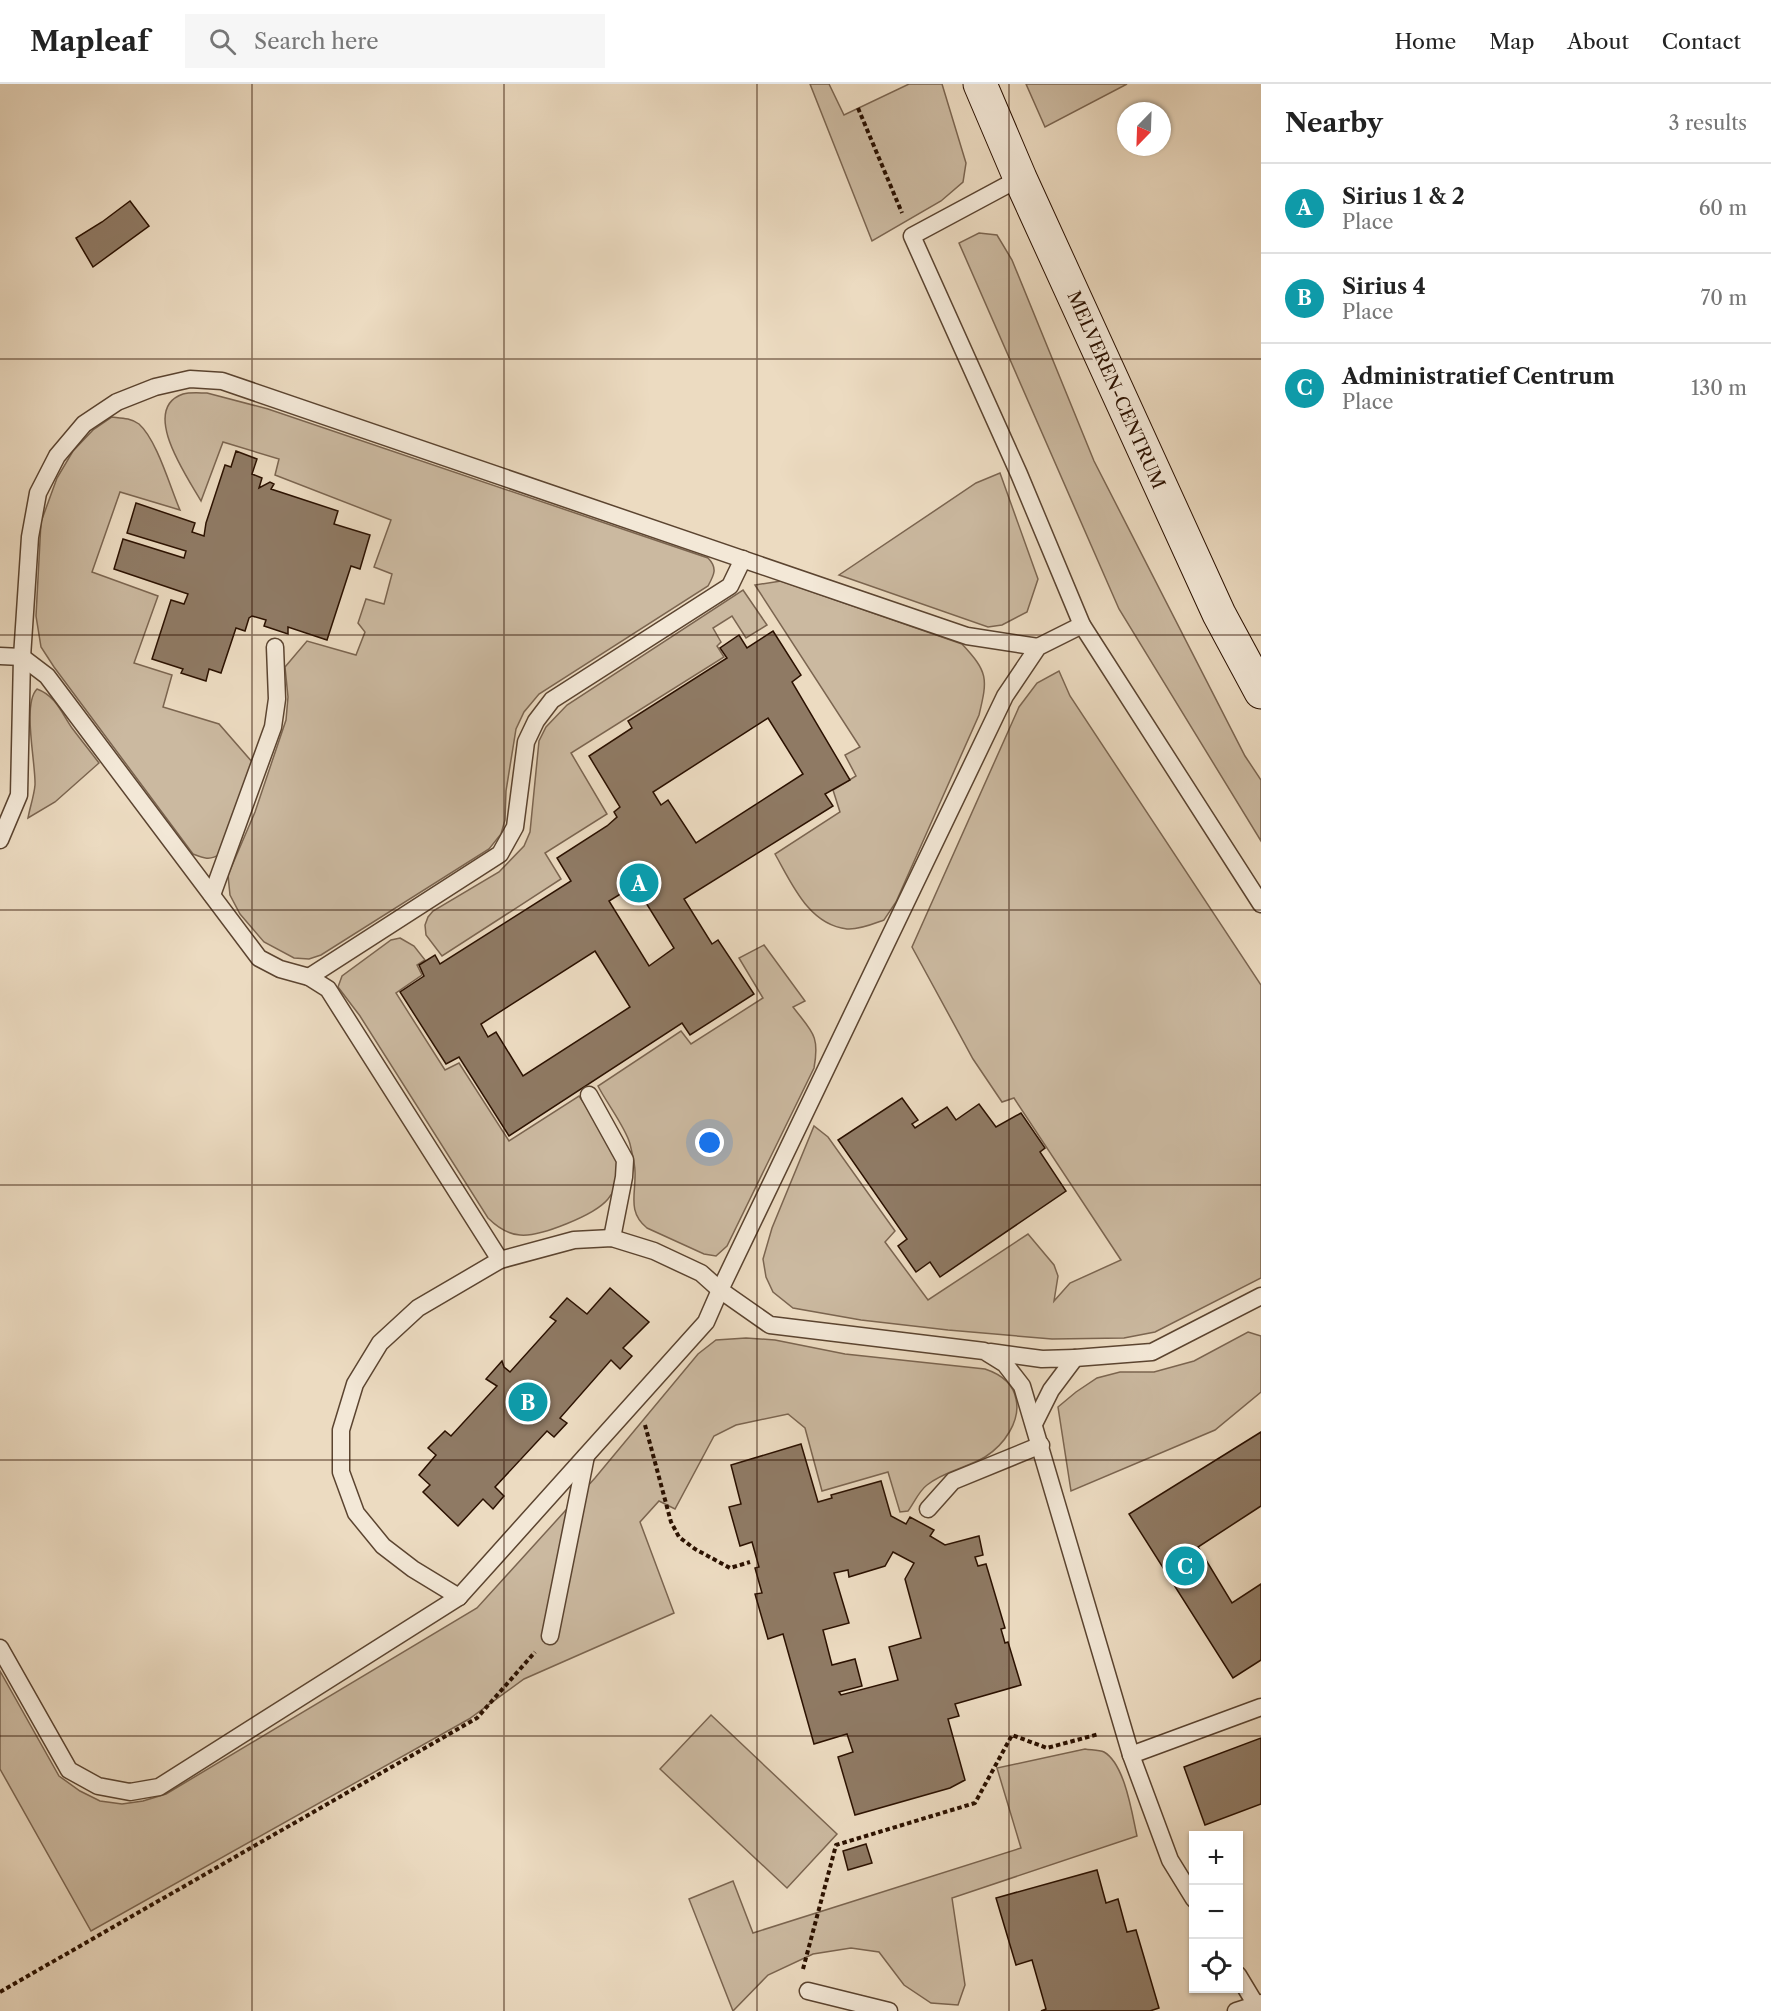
<!DOCTYPE html>
<meta charset="utf-8">
<style>
:root{--surface:#fff;--page:#f6f6f6;--text:#222;--muted:#767676;--line:#e0e0e0;--accent:#8f2418}
body{margin:0;font-family:"Libre Caslon Text",serif;background:var(--page);color:var(--text)}
.controls{position:absolute;right:18px;bottom:18px;display:grid;overflow:hidden;border-radius:0px;box-shadow:0 2px 4px #0004}
.controls button{width:54px;height:54px;display:grid;place-items:center;padding:0;border:0;border-bottom:2px solid var(--line);background:var(--surface);color:var(--text);font:30px sans-serif}
.compass{position:absolute;left:1117px;top:18px;width:54px;height:54px;border-radius:50%;background:var(--surface);box-shadow:0 2px 4px #0004;rotate:203deg}
.you{position:absolute;left:710px;top:1059px;width:21px;height:21px;margin:-15px;border:4px solid #fff;border-radius:50%;background:#1a73e8;box-shadow:0 0 0 9px #1a73e833}
.badge{display:grid;place-items:center;width:39px;height:39px;border-radius:50%;background:var(--accent);color:#fff;font-size:20px;font-weight:700}
.pin{position:absolute;translate:-50% -50%;border:3px solid #fff;box-shadow:0 2px 6px #0006}
.list{margin:0;padding:0;list-style:none}
h2{display:flex;justify-content:space-between;align-items:center;height:78px;margin:0;padding:0 24px;font-size:26px}
h2 small{font-size:20px;font-weight:400;color:var(--muted)}
.list li{display:grid;grid-template-columns:39px 1fr auto;gap:18px;align-items:center;box-sizing:border-box;height:90px;padding:0 24px;border-top:2px solid var(--line)}
.list b{display:block;font-size:22px;white-space:nowrap}
.list p{margin:0;font-size:20px;white-space:nowrap;color:var(--muted)}
.list em{font-size:20px;font-style:normal;color:var(--muted)}
.icon{flex:none;width:33px;height:33px;fill:none;stroke:currentColor;stroke-width:2;stroke-linecap:round;stroke-linejoin:round}
.map{position:relative;flex:none;width:1261px;height:1927px;overflow:hidden}
header{display:flex;align-items:center;gap:36px;box-sizing:border-box;height:84px;padding:0 30px;background:var(--surface);border-bottom:2px solid var(--line)}
header strong{font-size:28px}
nav{display:flex;gap:33px;margin-inline-start:auto;font-size:21px}
.search{width:420px;height:54px;background:var(--page);display:flex;align-items:center;gap:15px;box-sizing:border-box;padding:0 21px;border-radius:0px;color:var(--muted);font-size:22px}
main{display:flex}
aside{flex:1;background:var(--surface)}
.map>svg:first-child{display:block}
.green{fill:#cbb9a0;stroke:#7b6550;stroke-width:1.5}
.building{fill:#8f7a64;stroke:#2b1100;stroke-width:1.5;fill-rule:evenodd}
.lines{fill:none;stroke-linecap:round;stroke-linejoin:round}
.lane-casing{stroke:#5b4430;stroke-width:19}
.secondary-casing{stroke:#2b1100;stroke-width:35}
.path{stroke:#2b1100;stroke-width:4;stroke-dasharray:4.5 3;stroke-linecap:butt}
.lane{stroke:#f3e8d7;stroke-width:16}
.secondary{stroke:#f3e8d7;stroke-width:33}
.grid{fill:none;stroke:#2b1100;stroke-width:1.5;stroke-opacity:0.55}
.labels{text-anchor:middle;stroke-width:5;stroke-linejoin:round;paint-order:stroke}
.street-label{font-size:18px;fill:#2b1100;stroke:#f3e8d7}
</style>
<header>
<strong>Mapleaf</strong>
<div class="search"><svg class="icon" aria-label="search" viewBox="0 0 24 24"><circle cx="10" cy="10" r="6"/><path d="M15 15l6 6"/></svg>Search here</div>
<nav><a>Home</a><a>Map</a><a>About</a><a>Contact</a></nav>
</header>
<main>
<div class="map">
<svg width="1261" height="1927" viewBox="0 0 1261 1927">
<rect width="100%" height="100%" fill="#ecdbc1"/>
<filter id="stains"><feTurbulence type="fractalNoise" baseFrequency=".00333" numOctaves="4"/><feColorMatrix values="0 0 0 0 .2 0 0 0 0 .09 0 0 0 0 .02 0 0 0 .5 -.17"/></filter>
<radialGradient id="worn" r=".72"><stop offset=".6" stop-color="#630" stop-opacity="0"/><stop offset="1" stop-color="#630" stop-opacity=".3"/></radialGradient>
<g class="green">
<path d="M810 0H829L844 31 909 0H942L966 79 963 98 941 117 872 157Z"/>
<path d="M1026 0H1127L1045 43Z"/>
<path d="M979 149 997 151 1012 176 1094 377 1245 672 1261 696V757L1119 525 959 159Z"/>
<path d="M207 309 268 325 708 474C718 484 714 491 708 502L539 610 524 628 516 645 506 707 505 736 501 750 489 765 321 871 309 875 294 874 264 858 240 830 230 811 228 791 255 728 286 636 288 613 285 583 307 557 356 571 365 548 358 539 366 515 384 520 392 490 374 483 391 436 275 391 279 375 223 358 201 417C188 394 139 325 183 310 190 308 200 309 207 309Z"/>
<path d="M112 333C121 334 131 334 139 340 157 356 170 403 180 426L120 408 92 488 158 512 134 579 172 591 163 623 219 640 253 679 220 770C210 777 203 774 193 770L54 583 41 563 36 532 41 438 57 394 73 367 93 346Z"/>
<path d="M1000 389 1038 495 1027 528 1002 541 988 543 839 491 976 399Z"/>
<path d="M781 497 962 560C988 588 988 594 979 631L896 818 884 836C873 840 859 846 847 845 809 841 792 800 775 770L840 728 833 706 856 692 845 671 860 663 755 501Z"/>
<path d="M743 506 767 541 746 554 732 532 713 544 721 558 717 562 724 573 571 669 607 730 545 769 561 795 442 872 426 851 425 841 428 833 433 827 499 788 524 762 530 748 539 657 546 643 567 621Z"/>
<path d="M1059 587 1070 612 1261 901V1194L1155 1248 1124 1254 1052 1255 948 1246 861 1236 793 1224 773 1208 766 1193 763 1175 772 1144 814 1042 828 1053 895 1147 885 1158 928 1216 1028 1150 1054 1181 1058 1192 1054 1217 1070 1199 1121 1176 1014 1014 1002 1018 973 975 912 863 1019 623 1037 599Z"/>
<path d="M37 605C56 612 61 628 72 644 81 656 90 667 99 679L55 718 28 734C30 723 34 712 35 701 36 680 22 620 37 605Z"/>
<path d="M400 854 414 862 425 876 417 881 422 891 396 909 445 986 459 979 509 1057 579 1012C591 1030 616 1060 617 1080 618 1092 616 1106 608 1115 595 1131 540 1153 520 1151 507 1150 497 1143 488 1134L360 932 338 903 342 892 391 856Z"/>
<path d="M764 861 805 917 793 923C812 948 820 951 814 984L727 1162 716 1172 704 1170 647 1144C627 1128 636 1110 635 1088 635 1079 632 1069 630 1060 626 1044 606 1018 598 1002L681 947 691 960 763 914 739 874Z"/>
<path d="M1248 1248 1261 1252V1308L1215 1346 1071 1407 1058 1323 1076 1308 1097 1294 1120 1288H1154L1194 1277Z"/>
<path d="M746 1254 775 1256 845 1270 985 1285C1000 1290 1013 1299 1016 1315 1021 1337 1004 1361 985 1373 967 1384 944 1387 927 1401 919 1407 914 1419 908 1427L900 1428 888 1388 822 1407 805 1344 788 1330 736 1341 714 1352 675 1425 659 1417 640 1438 674 1529 524 1595 469 1635 91 1847 0 1685V1587L59 1692 80 1707 100 1717 122 1720 143 1717 166 1710 477 1524 595 1394 698 1270 716 1256Z"/>
<path d="M711 1631 837 1750 787 1804 660 1685Z"/>
<path d="M1085 1665C1090 1666 1099 1666 1104 1668 1125 1680 1132 1730 1137 1752L952 1814 965 1901 958 1921 931 1919 904 1901 879 1868 851 1864 813 1870 768 1891 733 1927 689 1815 733 1797 753 1849 1021 1764 997 1684Z"/>
</g>
<g class="building">
<path d="M130 117 149 142 93 183 76 154 102 138Z"/>
<path d="M236 367 257 375 252 390 262 394 259 404 270 398 274 400 271 405 338 427 334 440 370 451 360 485 351 482 327 556 288 543V550L264 542 266 536 252 532 249 534 245 547 236 544 221 589 209 585 206 597 181 589 183 585 152 575 171 516 184 520 188 510 114 485 123 455 184 474 186 467 127 449 136 419 195 439 192 448 204 452 206 439 225 381 231 383Z"/>
<path d="M773 547 801 591 792 598 850 696 825 710 833 722 684 815 712 860 718 856 754 910 690 951 682 939 509 1052 459 973 446 980 400 908 424 892 419 881 435 871 440 880 571 797 557 774 607 742 617 733 614 728 620 723 589 672 632 644 628 637 727 574 720 564 739 551 747 564ZM768 634 803 690 696 759 668 716 661 721 653 708ZM635 801 674 864 649 882 609 817ZM595 867 630 923 523 992 496 948 488 953 481 940Z"/>
<path d="M902 1014 918 1036 912 1040 915 1044 947 1023 956 1036 979 1020 996 1043 1021 1029 1045 1064 1040 1068 1066 1107 940 1193 930 1178 916 1188 898 1162 907 1155 838 1056Z"/>
<path d="M610 1204 649 1238 623 1264 632 1272 620 1285 611 1276 560 1334 567 1339 554 1353 547 1347 495 1403 504 1412 493 1425 483 1415 458 1442 423 1408 430 1401 419 1391 436 1371 428 1364 445 1347 451 1352 497 1302 486 1295 502 1277 504 1283 510 1288 556 1237 550 1233 567 1214 587 1230Z"/>
<path d="M1261 1348V1422L1198 1463 1232 1519 1261 1500V1576L1233 1594 1129 1430Z"/>
<path d="M801 1360 818 1418 832 1414 831 1411 881 1397 891 1432 906 1440 910 1433 934 1446 930 1452 945 1461 979 1452 983 1471 975 1473 978 1482 986 1480 1005 1544 1001 1545 1005 1559 1008 1558 1021 1601 955 1620 959 1632 948 1635 965 1696 950 1704 855 1731 838 1673 853 1668 847 1650 814 1660 783 1550 768 1555 755 1510 762 1509 755 1484 759 1483 752 1458 740 1462 729 1423 741 1420 731 1381ZM893 1468 914 1479 905 1495 921 1554 889 1563 898 1596 841 1611 839 1608 862 1602 855 1575 832 1581 823 1546 849 1539 834 1489 848 1486 849 1493 885 1482Z"/>
<path d="M1261 1654V1720L1205 1741 1184 1683Z"/>
<path d="M866 1760 872 1779 848 1786 843 1767Z"/>
<path d="M1097 1786 1106 1819 1118 1815 1127 1848 1136 1846 1159 1924 1150 1927H1041L1046 1925 1032 1876 1016 1881 996 1814Z"/>
</g>
<g class="lines">
<defs>
<g id="lane">
<path d="M1020 94 912 152 1019 390 1082 541 1261 820"/>
<path d="M0 572 22 573 47 592 259 874 280 885 309 893 328 905 500 1176"/>
<path d="M0 756 19 711 22 573 30 453 38 409 57 372 84 340 117 318 155 303 190 295 222 297 967 552 1038 563"/>
<path d="M212 811 273 643 277 615 275 563"/>
<path d="M309 893 500 770 515 743 526 658 536 637 552 616 730 502 743 475"/>
<path d="M589 1011 625 1076 624 1093 612 1154"/>
<path d="M990 1268 1042 1275 1075 1274 1051 1306 1034 1340"/>
<path d="M1075 1274 1152 1268 1261 1212"/>
<path d="M928 1425 953 1397 1041 1361"/>
<path d="M459 1513 413 1485 383 1462 356 1429 341 1388V1346L355 1300 380 1259 418 1224 500 1176 574 1156 612 1154 654 1167 701 1189 720 1206 770 1241 984 1267 1005 1280 1022 1302 1131 1671 1170 1776 1194 1815"/>
<path d="M550 1552 586 1372"/>
<path d="M0 1564 69 1686 98 1702 130 1708 159 1703 459 1513 706 1238 720 1206 1005 612 1038 563 1082 541"/>
<path d="M1131 1671 1261 1623"/>
<path d="M1238 1891 1256 1921"/>
<path d="M808 1907 889 1927"/>
<path d="M1236 1927 1261 1919"/>
</g>
<path id="secondary" d="M980 0 1020 94 1219 530 1261 608"/>
</defs>
<use href="#lane" class="lane-casing"/>
<use href="#secondary" class="secondary-casing"/>
<g class="path">
<path d="M858 24 902 129"/>
<path d="M645 1341 671 1438 679 1453 695 1465 730 1484 750 1478"/>
<path d="M803 1885 836 1761 975 1719 1012 1651 1047 1664 1099 1650"/>
<path d="M0 1908 477 1634 535 1568"/>
</g>
<use href="#lane" class="lane"/>
<use href="#secondary" class="secondary"/>
</g>
<path class="grid" d="M252 0V1927M504 0V1927M757 0V1927M1009 0V1927M0 275H1261M0 551H1261M0 826H1261M0 1101H1261M0 1376H1261M0 1652H1261"/>
<g class="labels">
<g class="street-label">
<text transform="translate(1116 306) rotate(66)" y="6">MELVEREN-CENTRUM</text>
</g>
</g>
<rect width="100%" height="100%" filter="url(#stains)"/>
<rect width="100%" height="100%" fill="url(#worn)"/>
</svg>
<div class="controls">
<button>+</button>
<button>−</button>
<button><svg class="icon" aria-label="locate" viewBox="0 0 24 24"><circle cx="12" cy="12" r="6"/><path d="M12 2v4M12 18v4M2 12h4M18 12h4"/></svg></button>
</div>
<svg class="compass" viewBox="-18 -18 36 36"><path d="M0-13l5 13h-10z" fill="#e53935"/><path d="M0 13l5-13h-10z" fill="#767676"/></svg>
<div class="you"></div>
<div class="pin badge" style="left:639px;top:799px;background:#0f9aa8">A</div>
<div class="pin badge" style="left:528px;top:1318px;background:#0f9aa8">B</div>
<div class="pin badge" style="left:1185px;top:1482px;background:#0f9aa8">C</div>
</div>
<aside>
<h2>Nearby<small>3 results</small></h2>
<ul class="list">
<li><span class="badge" style="background:#0f9aa8">A</span><div><b>Sirius 1 &amp; 2</b><p>Place</p></div><em>60 m</em></li>
<li><span class="badge" style="background:#0f9aa8">B</span><div><b>Sirius 4</b><p>Place</p></div><em>70 m</em></li>
<li><span class="badge" style="background:#0f9aa8">C</span><div><b>Administratief Centrum</b><p>Place</p></div><em>130 m</em></li>
</ul>
</aside>
</main>
